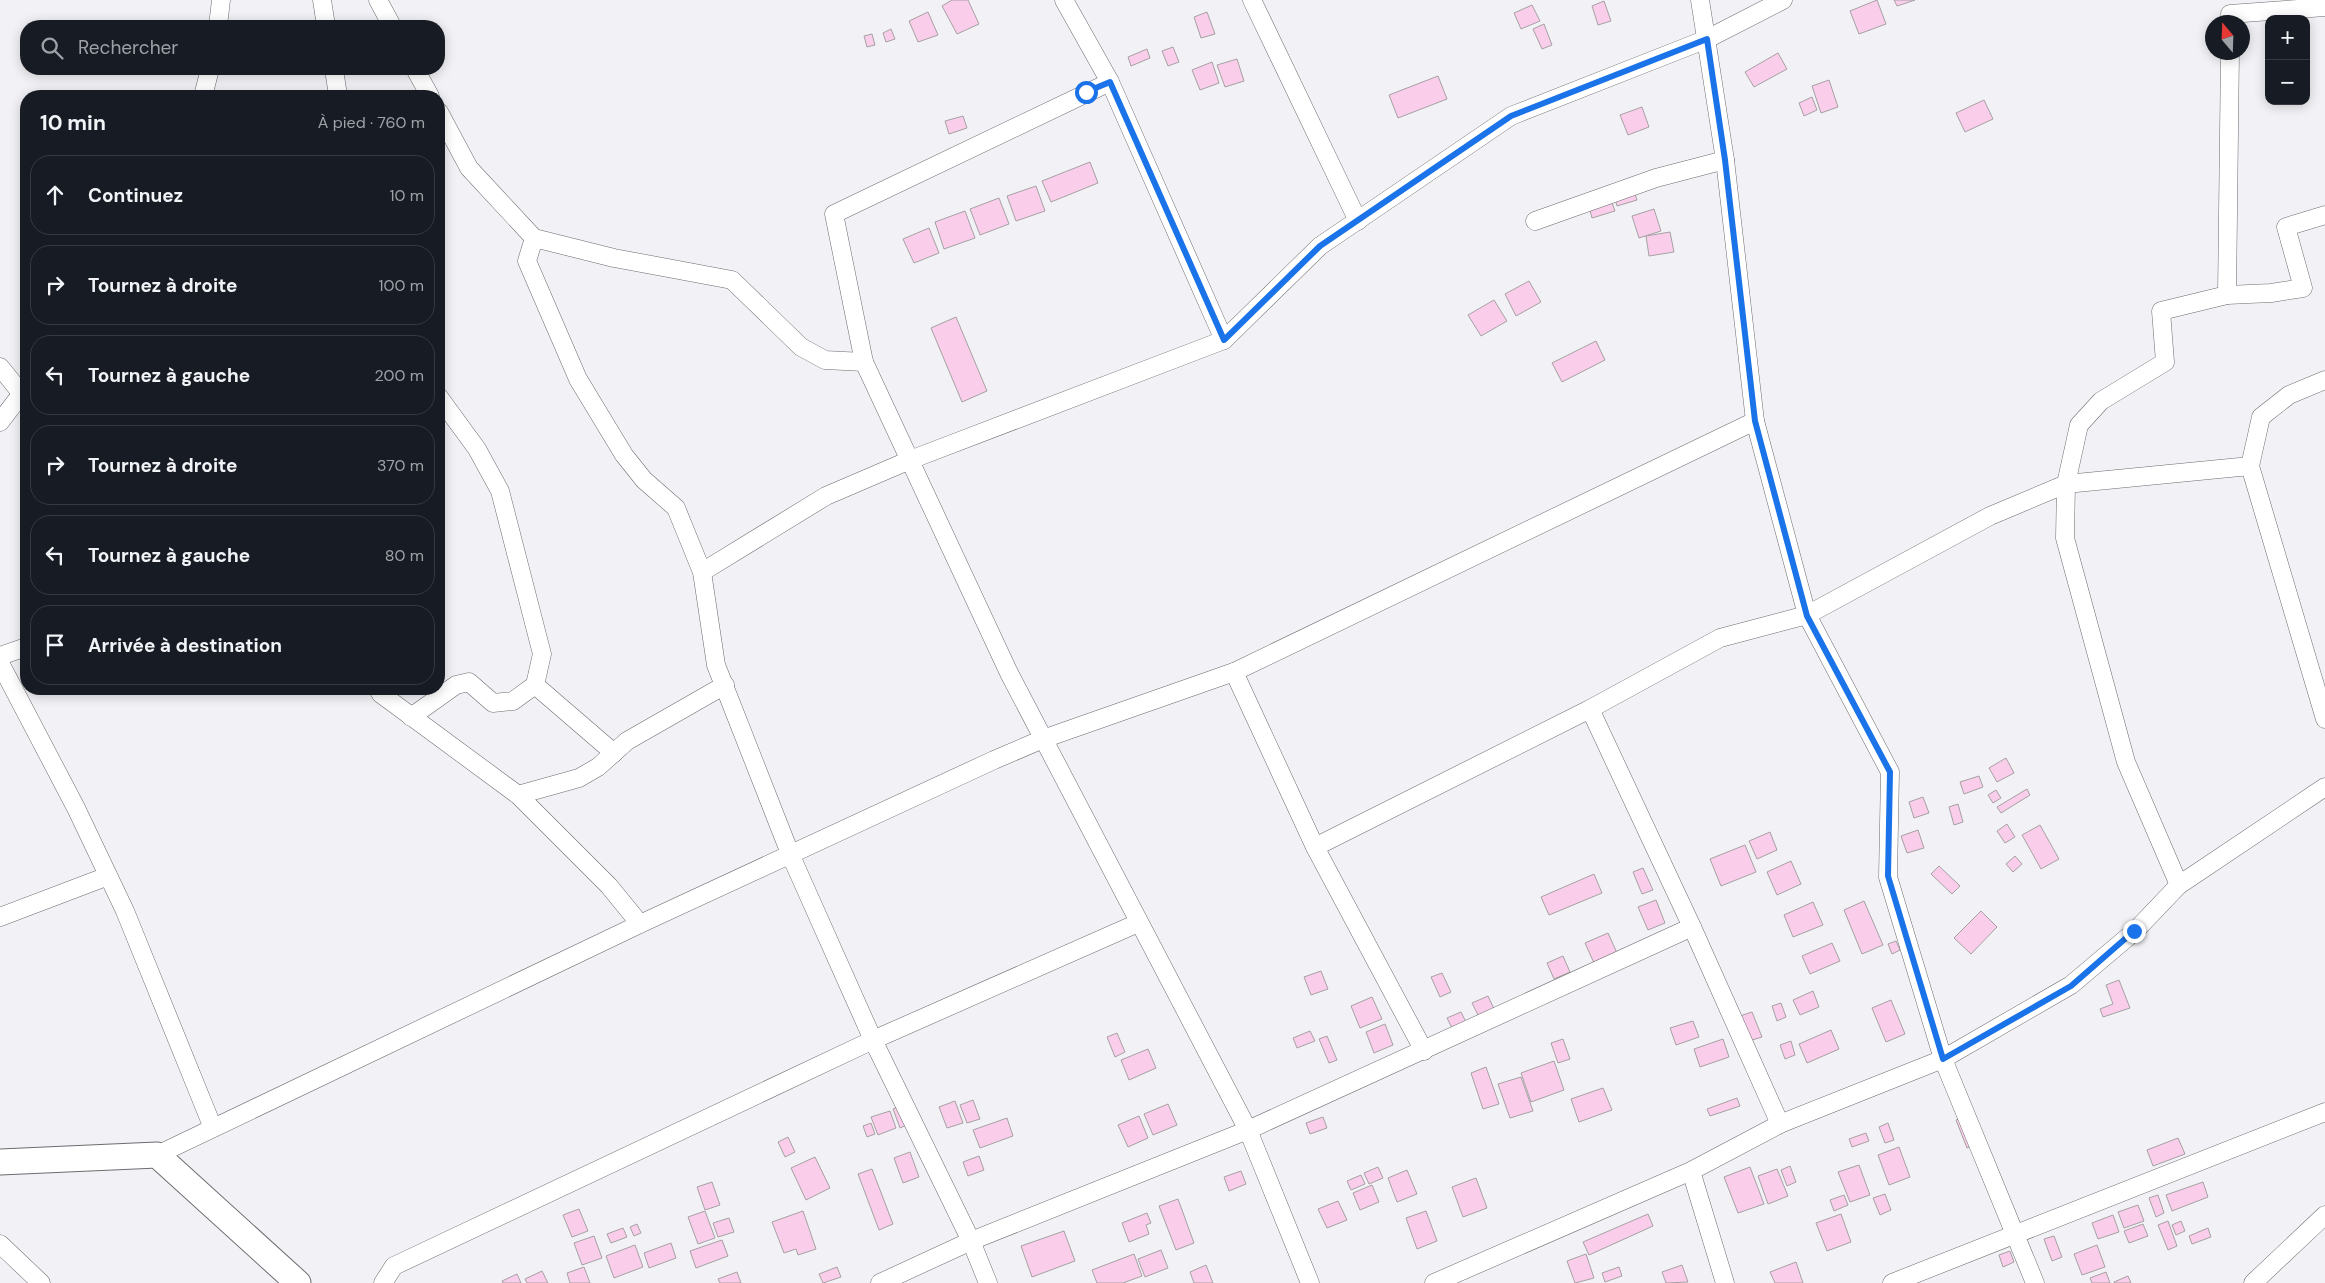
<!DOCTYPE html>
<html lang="fr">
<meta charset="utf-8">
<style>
:root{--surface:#171b24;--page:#242831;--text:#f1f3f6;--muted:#9ea1a6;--line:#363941}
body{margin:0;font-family:"DM Sans",sans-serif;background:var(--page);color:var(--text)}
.controls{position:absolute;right:15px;top:15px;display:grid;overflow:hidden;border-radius:10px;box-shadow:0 2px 12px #0003}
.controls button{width:45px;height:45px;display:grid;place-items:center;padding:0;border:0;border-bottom:1px solid var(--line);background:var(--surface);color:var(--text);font:25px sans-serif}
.compass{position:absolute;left:2205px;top:15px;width:45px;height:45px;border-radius:50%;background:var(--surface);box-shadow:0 2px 12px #0003;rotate:341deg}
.stop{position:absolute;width:15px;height:15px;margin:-11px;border:4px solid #1a73e8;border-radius:50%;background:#fff}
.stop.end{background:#1a73e8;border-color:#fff;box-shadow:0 1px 5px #0008}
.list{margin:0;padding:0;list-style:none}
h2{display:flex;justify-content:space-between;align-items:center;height:65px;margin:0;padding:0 20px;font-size:21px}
h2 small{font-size:16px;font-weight:400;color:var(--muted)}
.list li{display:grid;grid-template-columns:32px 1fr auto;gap:15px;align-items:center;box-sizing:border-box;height:80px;margin:0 10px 10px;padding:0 10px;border:1px solid var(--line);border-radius:20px}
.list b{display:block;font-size:19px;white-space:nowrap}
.list em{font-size:16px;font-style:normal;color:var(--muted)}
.icon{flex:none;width:28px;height:28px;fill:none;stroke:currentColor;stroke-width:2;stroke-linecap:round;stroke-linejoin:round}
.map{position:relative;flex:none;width:2325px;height:1283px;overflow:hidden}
.search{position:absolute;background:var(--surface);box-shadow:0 2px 12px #0003;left:20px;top:20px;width:425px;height:55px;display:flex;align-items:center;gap:12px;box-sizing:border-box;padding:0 18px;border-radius:20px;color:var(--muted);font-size:19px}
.panel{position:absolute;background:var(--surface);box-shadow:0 2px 12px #0003;left:20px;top:90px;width:425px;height:605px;border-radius:20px}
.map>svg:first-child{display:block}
.building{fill:#facdea;stroke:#a5a1a3}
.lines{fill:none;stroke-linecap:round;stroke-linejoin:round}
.street-casing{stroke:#6c6c70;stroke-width:19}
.secondary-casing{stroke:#6c6c70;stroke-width:27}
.street{stroke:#fff;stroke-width:18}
.secondary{stroke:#fff;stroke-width:25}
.route{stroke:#1a73e8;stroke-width:6}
</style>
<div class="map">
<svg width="2325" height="1283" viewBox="0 0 2325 1283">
<rect width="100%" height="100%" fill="#f2f2f6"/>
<g class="building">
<path d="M952 0H968L979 24 957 34 942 6Z"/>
<path d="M1877 0 1886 24 1859 34 1850 11Z"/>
<path d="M1894 0H1915L1897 6Z"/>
<path d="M1604 1 1611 21 1598 25 1592 6Z"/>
<path d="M1532 5 1540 21 1521 29 1514 13Z"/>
<path d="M928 12 938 35 918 42 909 21Z"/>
<path d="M1207 12 1215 34 1201 38 1194 17Z"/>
<path d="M1544 24 1552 45 1542 49 1533 29Z"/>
<path d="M891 29 895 39 886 42 883 33Z"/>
<path d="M872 34 875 45 867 47 864 36Z"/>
<path d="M1173 47 1179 62 1168 66 1162 51Z"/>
<path d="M1147 49 1150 58 1131 66 1128 57Z"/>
<path d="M1778 53 1787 69 1754 87 1745 72Z"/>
<path d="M1237 59 1244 81 1225 87 1217 65Z"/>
<path d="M1212 62 1219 83 1200 90 1192 70Z"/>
<path d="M1438 76 1447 99 1398 118 1389 95Z"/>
<path d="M1829 80 1838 107 1821 113 1812 86Z"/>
<path d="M1812 97 1817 110 1804 116 1799 103Z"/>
<path d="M1984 100 1993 119 1965 132 1956 113Z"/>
<path d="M1642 107 1649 127 1628 135 1620 115Z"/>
<path d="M963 116 967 128 949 134 945 121Z"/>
<path d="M1090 162 1098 183 1051 202 1042 181Z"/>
<path d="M1036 186 1045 211 1016 221 1007 196Z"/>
<path d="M1633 188 1637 200 1617 206 1614 194Z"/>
<path d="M999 198 1009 224 980 235 970 209Z"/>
<path d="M1611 200 1615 211 1592 218 1589 207Z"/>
<path d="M1654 209 1661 231 1639 238 1632 216Z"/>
<path d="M965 211 975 238 944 249 935 222Z"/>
<path d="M929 228 939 253 914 263 903 239Z"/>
<path d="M1670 232 1674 252 1649 256 1646 236Z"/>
<path d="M1529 281 1541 302 1516 316 1505 294Z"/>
<path d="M1494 300 1507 321 1481 336 1468 315Z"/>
<path d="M956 317 987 391 962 402 931 328Z"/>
<path d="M1596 341 1605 360 1562 382 1552 363Z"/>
<path d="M2006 758 2014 773 1997 782 1989 768Z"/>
<path d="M1979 776 1983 787 1964 794 1960 782Z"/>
<path d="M2027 789 2030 795 2001 813 1997 807Z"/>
<path d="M1996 790 2001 798 1993 803 1988 795Z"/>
<path d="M1923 797 1929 813 1914 818 1909 802Z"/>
<path d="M1958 804 1963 822 1954 825 1949 807Z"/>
<path d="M2007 824 2015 837 2005 843 1997 831Z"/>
<path d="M2040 825 2059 859 2041 869 2022 835Z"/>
<path d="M1918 830 1924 848 1907 853 1901 836Z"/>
<path d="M1770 832 1777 850 1757 859 1749 841Z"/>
<path d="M1745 845 1756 872 1721 886 1710 859Z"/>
<path d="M2015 856 2022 864 2013 872 2006 864Z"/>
<path d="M1791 861 1801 884 1777 895 1767 872Z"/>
<path d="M1939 866 1960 886 1952 894 1931 874Z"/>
<path d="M1643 868 1653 890 1642 894 1633 872Z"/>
<path d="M1594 874 1602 893 1549 915 1541 897Z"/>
<path d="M1656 900 1665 923 1648 930 1638 907Z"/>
<path d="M1864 901 1883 945 1862 954 1844 910Z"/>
<path d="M1813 902 1823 925 1793 937 1784 915Z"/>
<path d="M1981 911 1997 927 1971 954 1954 938Z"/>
<path d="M1608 933 1617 953 1594 963 1585 943Z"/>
<path d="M1896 941 1900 950 1892 954 1888 944Z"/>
<path d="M1832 943 1840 961 1810 974 1802 956Z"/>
<path d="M1563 956 1570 972 1554 979 1547 963Z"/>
<path d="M1321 971 1328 989 1311 995 1304 977Z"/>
<path d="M1442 973 1451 992 1440 997 1431 977Z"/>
<path d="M2119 980 2130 1008 2103 1017 2100 1009 2113 1004 2106 985Z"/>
<path d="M1813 991 1819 1007 1800 1015 1793 1000Z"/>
<path d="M1488 996 1494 1009 1478 1015 1472 1003Z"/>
<path d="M1372 997 1382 1019 1360 1028 1351 1006Z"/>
<path d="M1891 1000 1905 1034 1886 1042 1872 1008Z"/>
<path d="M1781 1003 1786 1017 1777 1021 1772 1006Z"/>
<path d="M1461 1012 1466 1022 1452 1028 1447 1018Z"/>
<path d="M1752 1012 1762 1037 1749 1041 1740 1016Z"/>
<path d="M1693 1021 1699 1037 1676 1045 1670 1028Z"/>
<path d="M1385 1024 1393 1045 1374 1053 1366 1032Z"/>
<path d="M1831 1030 1839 1049 1807 1063 1799 1044Z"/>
<path d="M1310 1031 1315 1041 1297 1048 1293 1038Z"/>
<path d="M1117 1033 1125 1052 1115 1057 1107 1037Z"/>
<path d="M1327 1036 1337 1060 1329 1063 1319 1039Z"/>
<path d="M1563 1039 1570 1059 1558 1063 1551 1043Z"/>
<path d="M1723 1039 1729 1057 1700 1067 1694 1049Z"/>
<path d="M1791 1041 1795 1055 1785 1059 1780 1045Z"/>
<path d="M1148 1049 1156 1068 1129 1080 1121 1060Z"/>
<path d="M1554 1061 1564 1090 1531 1102 1521 1073Z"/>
<path d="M1486 1067 1499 1104 1483 1109 1471 1073Z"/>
<path d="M1521 1077 1533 1111 1510 1118 1498 1084Z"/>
<path d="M1603 1088 1612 1110 1579 1122 1571 1099Z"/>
<path d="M1737 1098 1740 1106 1710 1116 1707 1109Z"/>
<path d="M973 1100 980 1119 967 1123 960 1105Z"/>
<path d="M955 1101 963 1123 947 1128 939 1107Z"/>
<path d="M1168 1104 1177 1125 1153 1135 1144 1114Z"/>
<path d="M902 1105 909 1124 900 1128 893 1109Z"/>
<path d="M890 1111 896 1128 878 1135 871 1117Z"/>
<path d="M1139 1116 1148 1138 1128 1147 1118 1125Z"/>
<path d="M1323 1117 1327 1128 1310 1134 1306 1123Z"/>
<path d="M1965 1117 1975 1145 1967 1148 1956 1120Z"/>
<path d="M1007 1118 1013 1136 980 1148 973 1130Z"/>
<path d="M871 1123 875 1134 867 1137 863 1126Z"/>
<path d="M1888 1123 1894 1140 1885 1143 1879 1127Z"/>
<path d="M1866 1133 1869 1141 1852 1147 1849 1139Z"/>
<path d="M788 1137 795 1152 785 1157 778 1142Z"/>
<path d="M2178 1138 2185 1154 2153 1166 2147 1150Z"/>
<path d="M1899 1147 1910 1177 1889 1185 1878 1155Z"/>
<path d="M910 1152 919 1177 903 1183 894 1158Z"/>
<path d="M979 1156 984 1170 968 1176 963 1162Z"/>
<path d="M815 1157 830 1188 806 1200 791 1168Z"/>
<path d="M1859 1165 1870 1195 1850 1202 1838 1172Z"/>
<path d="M1790 1166 1796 1182 1787 1186 1781 1170Z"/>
<path d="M1378 1167 1383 1178 1369 1184 1364 1173Z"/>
<path d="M1750 1167 1764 1204 1738 1213 1724 1177Z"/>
<path d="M872 1169 893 1224 879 1230 858 1174Z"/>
<path d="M1777 1169 1788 1196 1768 1204 1758 1176Z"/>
<path d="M1407 1170 1417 1194 1397 1202 1388 1178Z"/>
<path d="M1241 1171 1246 1184 1229 1191 1224 1177Z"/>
<path d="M1361 1175 1365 1184 1351 1190 1347 1181Z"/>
<path d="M1476 1178 1487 1208 1463 1217 1452 1187Z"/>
<path d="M712 1182 720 1205 705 1210 697 1187Z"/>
<path d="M2203 1182 2208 1197 2172 1211 2166 1195Z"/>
<path d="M1372 1185 1379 1202 1360 1210 1353 1193Z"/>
<path d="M1885 1194 1891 1210 1880 1215 1873 1198Z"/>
<path d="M1844 1195 1848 1205 1834 1211 1830 1200Z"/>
<path d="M2158 1195 2164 1213 2156 1217 2149 1198Z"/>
<path d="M1178 1199 1194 1243 1176 1250 1159 1206Z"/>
<path d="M1338 1201 1347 1220 1327 1228 1318 1209Z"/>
<path d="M2138 1205 2144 1221 2124 1228 2118 1212Z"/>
<path d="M579 1209 588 1231 572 1237 563 1215Z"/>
<path d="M705 1211 715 1238 698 1244 688 1217Z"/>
<path d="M803 1211 816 1249 798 1255 796 1249 784 1253 772 1222Z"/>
<path d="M1426 1211 1437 1241 1417 1249 1406 1218Z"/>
<path d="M1147 1213 1151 1223 1146 1225 1149 1234 1129 1242 1122 1223Z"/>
<path d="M1648 1214 1653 1226 1589 1255 1583 1242Z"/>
<path d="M1841 1214 1851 1242 1827 1251 1816 1223Z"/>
<path d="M2113 1215 2119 1232 2098 1239 2092 1223Z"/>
<path d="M729 1218 734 1232 718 1237 713 1223Z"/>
<path d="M2168 1221 2177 1246 2168 1250 2158 1225Z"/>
<path d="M2181 1221 2185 1231 2176 1235 2172 1225Z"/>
<path d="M637 1224 641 1233 634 1236 630 1227Z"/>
<path d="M2143 1224 2148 1236 2129 1243 2124 1231Z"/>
<path d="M623 1228 627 1237 611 1243 607 1234Z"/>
<path d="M2208 1228 2211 1237 2192 1244 2189 1236Z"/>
<path d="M1064 1231 1075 1261 1032 1277 1021 1246Z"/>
<path d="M594 1236 602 1258 582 1265 574 1243Z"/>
<path d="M2054 1236 2062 1257 2052 1261 2044 1239Z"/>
<path d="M722 1240 728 1256 696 1268 690 1251Z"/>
<path d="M671 1243 676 1258 649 1268 644 1253Z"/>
<path d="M635 1245 643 1267 614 1278 606 1256Z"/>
<path d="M2097 1245 2105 1267 2082 1275 2074 1254Z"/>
<path d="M1161 1250 1168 1268 1145 1277 1138 1259Z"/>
<path d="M2010 1251 2014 1262 2003 1267 1999 1255Z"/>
<path d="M1134 1254 1142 1276 1123 1283H1097L1092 1270Z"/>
<path d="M1586 1254 1594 1278 1575 1283 1567 1261Z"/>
<path d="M1796 1262 1803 1283H1775L1770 1272Z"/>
<path d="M1206 1265 1213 1283H1194L1190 1272Z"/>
<path d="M1682 1265 1688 1282 1666 1283 1662 1272Z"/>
<path d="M584 1267 590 1283H570L567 1273Z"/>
<path d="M837 1267 841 1277 823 1283 819 1274Z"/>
<path d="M1619 1267 1622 1276 1605 1282 1602 1273Z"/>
<path d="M542 1271 548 1283H527L525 1279Z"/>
<path d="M737 1272 741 1283H720L718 1279Z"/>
<path d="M2106 1272 2110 1283H2092L2090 1278Z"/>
<path d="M517 1274 521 1283H503L502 1281Z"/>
<path d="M2128 1276 2131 1283H2114V1282Z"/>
</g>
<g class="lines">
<defs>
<g id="street">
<path d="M322 0 326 26"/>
<path d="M378 0 392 26"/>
<path d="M1064 0 1110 82"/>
<path d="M1252 0 1358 221"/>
<path d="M1700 0 1725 160 1755 421 1807 615 1890 772 1888 877 1943 1059 2035 1283"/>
<path d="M2230 14 2325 7"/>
<path d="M218 26 221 0"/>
<path d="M334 69 338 96"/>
<path d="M415 69 430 96"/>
<path d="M203 96 210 69"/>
<path d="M439 112 469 168 534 238 614 258 732 280 801 347 825 360 864 362"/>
<path d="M1535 221 1656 178 1725 160"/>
<path d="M534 238 527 261 578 379 624 455 644 480 676 508 702 572 716 665 791 856 873 1040 971 1241 988 1283"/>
<path d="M2227 295 2230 52"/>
<path d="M0 367 22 394"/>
<path d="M2325 380 2289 395 2261 417 2250 466 2325 719"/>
<path d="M0 422 26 388"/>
<path d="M702 572 826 496 910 460 1224 340"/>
<path d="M0 656 26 647"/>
<path d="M0 663 76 808 125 911 213 1128"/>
<path d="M1234 672 1315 847 1424 1051"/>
<path d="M535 685 614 753"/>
<path d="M378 689 381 694 518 795 609 886 640 924"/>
<path d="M1590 709 1692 927 1780 1124"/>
<path d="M411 717 456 685 469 682 493 703 513 701 535 685 542 654 500 491 477 449 439 397"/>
<path d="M518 795 579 778 598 767 627 741 725 685"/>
<path d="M1315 847 1590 709 1720 638 1807 615 1990 516 2066 484 2250 466"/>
<path d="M2179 885 2126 762 2065 538 2066 484 2079 425 2101 401 2165 362 2161 311 2227 295 2271 293 2303 288 2286 227 2325 215"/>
<path d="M0 917 108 876"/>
<path d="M157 1155 640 924 994 760 1043 739 1234 672 1755 421"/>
<path d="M1691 1171 1725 1283"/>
<path d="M0 1244 41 1283"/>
<path d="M383 1283 394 1266 873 1040 1138 923"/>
<path d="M880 1283 971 1241 1248 1130 1692 927"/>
<path d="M1310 1283 1248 1130 1009 673 864 362 834 214 1110 82 1224 340 1320 246 1511 116 1707 39 1783 0"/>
<path d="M1434 1283 1691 1171 1780 1124 1943 1059 2071 985 2135 931 2179 885 2325 787"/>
<path d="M1892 1283 2325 1112"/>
<path d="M2253 1283 2325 1215"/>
</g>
<path id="secondary" d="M0 1162 157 1155 298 1283"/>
</defs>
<use href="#street" class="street-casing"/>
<use href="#secondary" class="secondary-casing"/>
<use href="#street" class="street"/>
<use href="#secondary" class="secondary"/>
</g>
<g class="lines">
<path class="route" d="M1086 92 1110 82 1224 340 1320 246 1511 116 1707 39 1725 160 1755 421 1807 616 1890 772 1888 876 1943 1059 2071 986 2134 931"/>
</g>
</svg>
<div class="controls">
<button>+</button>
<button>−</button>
</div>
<svg class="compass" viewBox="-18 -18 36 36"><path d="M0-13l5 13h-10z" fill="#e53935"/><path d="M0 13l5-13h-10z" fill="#9ea1a6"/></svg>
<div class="stop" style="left:1086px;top:92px"></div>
<div class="stop end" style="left:2134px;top:931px"></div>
<div class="search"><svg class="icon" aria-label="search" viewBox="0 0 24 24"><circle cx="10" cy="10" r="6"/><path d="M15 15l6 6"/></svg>Rechercher</div>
<section class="panel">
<h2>10 min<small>À pied · 760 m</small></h2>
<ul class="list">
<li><svg class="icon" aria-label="ahead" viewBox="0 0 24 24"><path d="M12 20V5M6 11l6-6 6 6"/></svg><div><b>Continuez</b></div><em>10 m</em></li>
<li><svg class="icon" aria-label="right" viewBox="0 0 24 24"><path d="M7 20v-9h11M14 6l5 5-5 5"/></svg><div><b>Tournez à droite</b></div><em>100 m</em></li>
<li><svg class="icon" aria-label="left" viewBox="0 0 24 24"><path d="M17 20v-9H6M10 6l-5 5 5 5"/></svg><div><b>Tournez à gauche</b></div><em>200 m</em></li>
<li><svg class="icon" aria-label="right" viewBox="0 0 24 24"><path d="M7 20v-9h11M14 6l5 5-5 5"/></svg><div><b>Tournez à droite</b></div><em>370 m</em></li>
<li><svg class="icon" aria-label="left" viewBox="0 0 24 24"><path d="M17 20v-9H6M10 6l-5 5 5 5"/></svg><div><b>Tournez à gauche</b></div><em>80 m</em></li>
<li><svg class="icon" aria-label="arrive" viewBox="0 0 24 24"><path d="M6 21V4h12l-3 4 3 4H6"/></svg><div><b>Arrivée à destination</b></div></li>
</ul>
</section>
</div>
